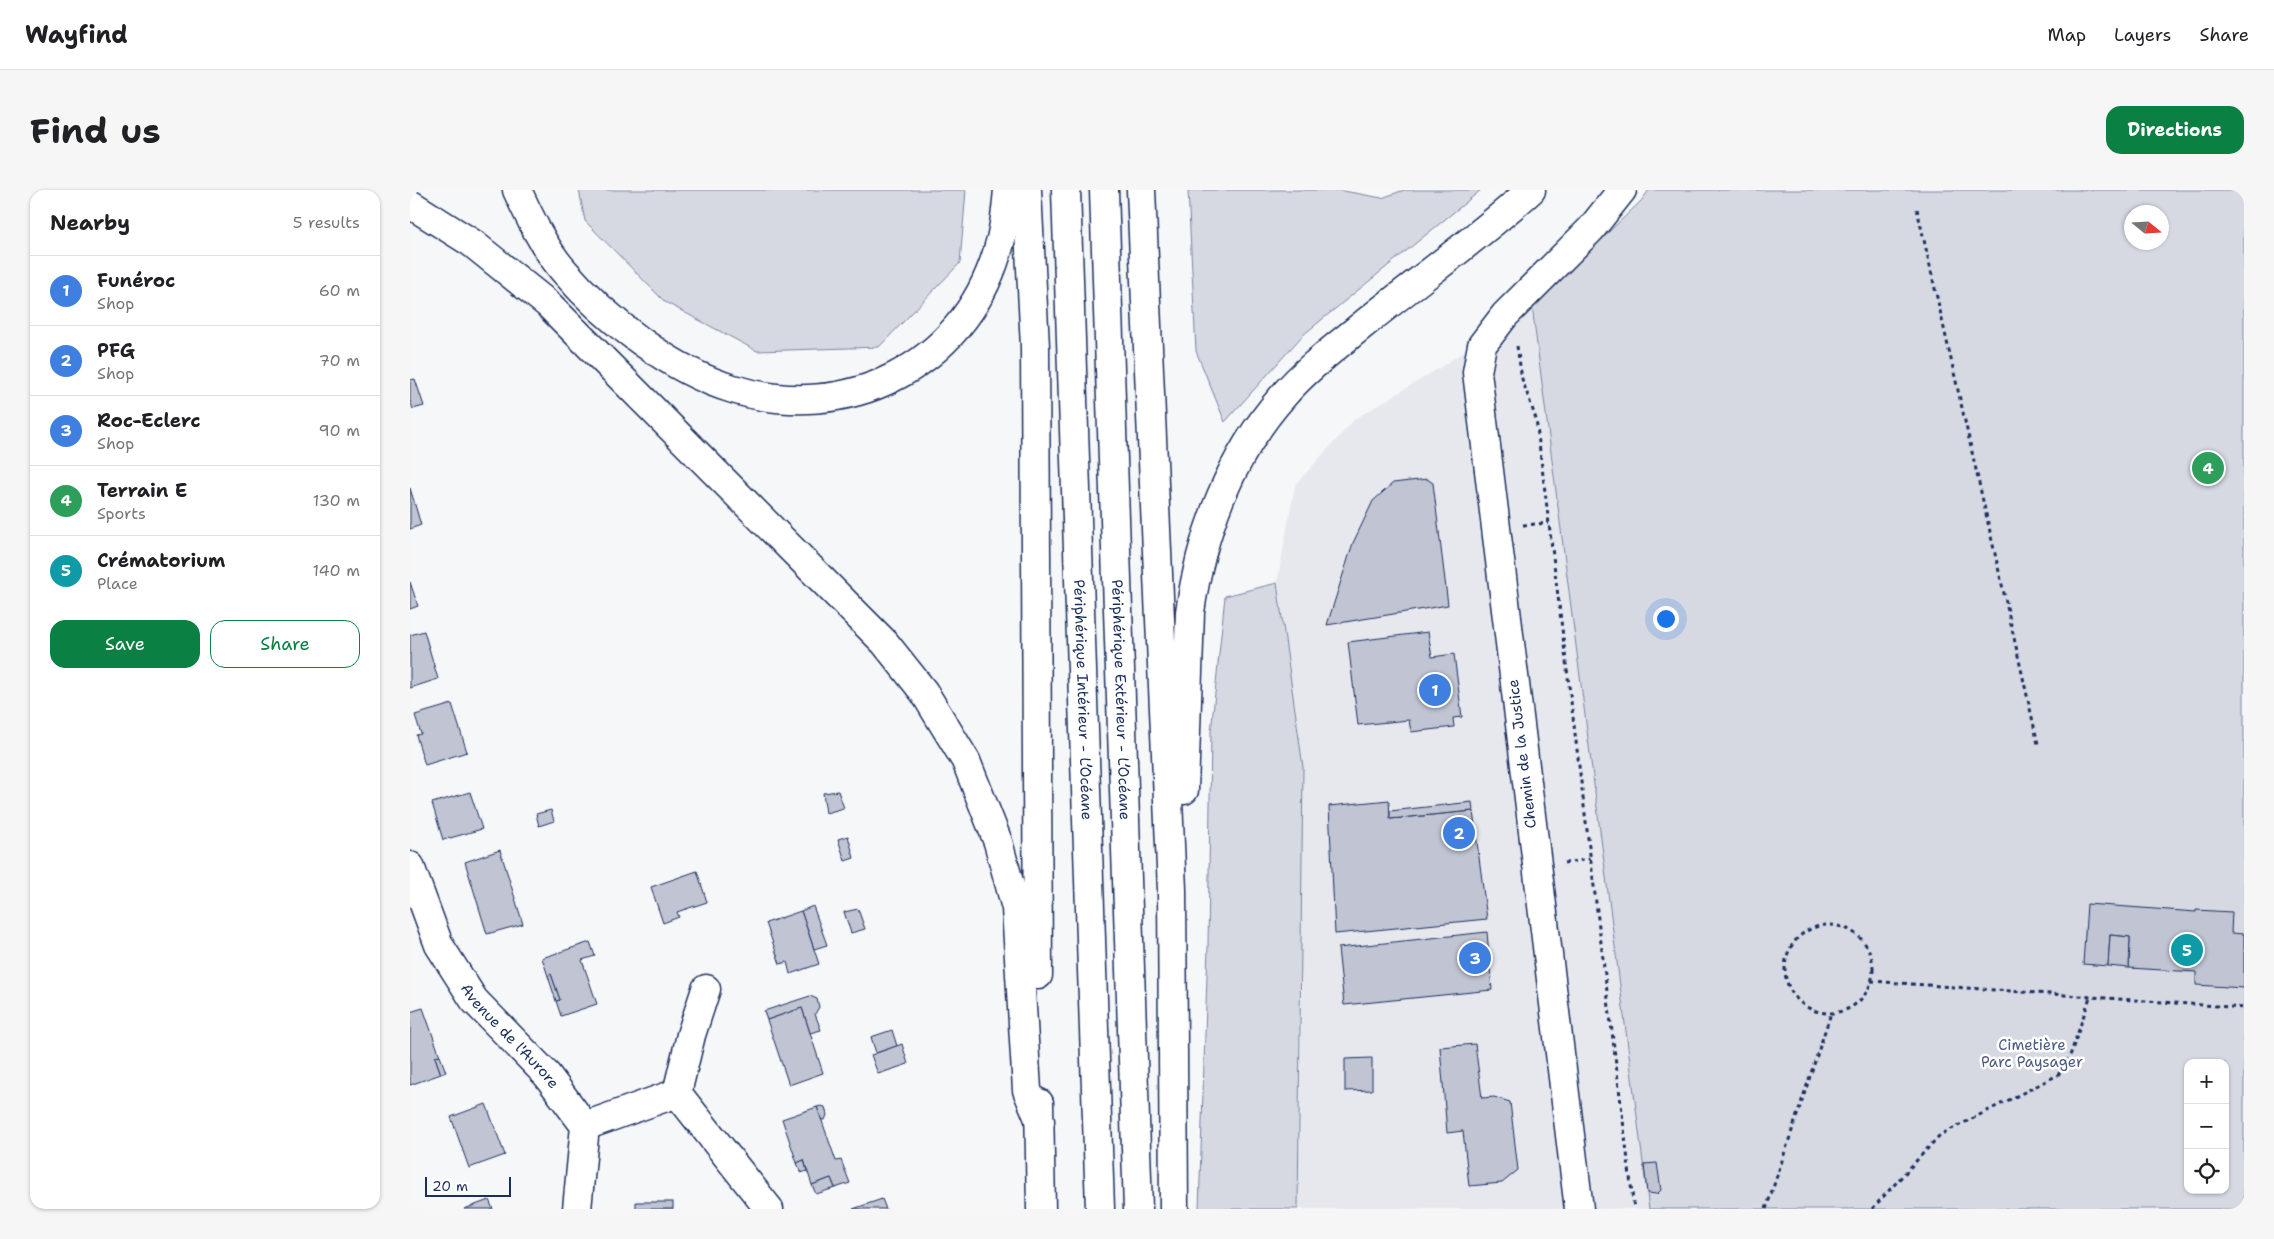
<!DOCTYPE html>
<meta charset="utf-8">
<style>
:root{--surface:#fff;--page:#f6f6f6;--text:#202124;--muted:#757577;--line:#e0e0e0;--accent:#0b8043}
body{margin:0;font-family:"Shantell Sans",sans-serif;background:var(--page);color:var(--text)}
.controls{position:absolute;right:15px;bottom:15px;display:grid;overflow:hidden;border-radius:10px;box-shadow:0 1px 4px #0004}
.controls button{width:45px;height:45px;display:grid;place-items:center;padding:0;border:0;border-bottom:1px solid var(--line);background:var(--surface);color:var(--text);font:25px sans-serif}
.compass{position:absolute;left:1714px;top:15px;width:45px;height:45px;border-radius:50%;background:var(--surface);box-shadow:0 1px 4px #0004;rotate:108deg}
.scale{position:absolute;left:15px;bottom:12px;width:86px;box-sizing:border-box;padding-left:5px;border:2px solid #1b2f5e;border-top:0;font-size:14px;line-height:18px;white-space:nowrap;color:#1b2f5e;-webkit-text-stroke:4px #fff;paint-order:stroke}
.you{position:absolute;left:1255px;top:428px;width:18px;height:18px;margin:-12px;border:4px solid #fff;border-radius:50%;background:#1a73e8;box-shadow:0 0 0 8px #1a73e833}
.badge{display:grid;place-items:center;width:32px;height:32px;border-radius:50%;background:var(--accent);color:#fff;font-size:16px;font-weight:700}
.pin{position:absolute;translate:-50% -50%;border:2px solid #fff;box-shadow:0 1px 5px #0006}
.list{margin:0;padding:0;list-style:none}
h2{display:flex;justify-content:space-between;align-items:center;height:65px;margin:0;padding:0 20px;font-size:21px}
h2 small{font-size:16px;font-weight:400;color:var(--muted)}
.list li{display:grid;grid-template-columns:32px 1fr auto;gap:15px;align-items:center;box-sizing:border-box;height:70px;padding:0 20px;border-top:1px solid var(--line)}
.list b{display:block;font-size:19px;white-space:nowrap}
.list p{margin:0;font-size:16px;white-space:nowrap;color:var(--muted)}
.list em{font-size:16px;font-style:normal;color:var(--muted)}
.actions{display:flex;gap:10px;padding:15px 20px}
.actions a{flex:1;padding:11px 0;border:1px solid var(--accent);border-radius:15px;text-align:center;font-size:18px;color:var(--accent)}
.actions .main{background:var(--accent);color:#fff}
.icon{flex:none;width:28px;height:28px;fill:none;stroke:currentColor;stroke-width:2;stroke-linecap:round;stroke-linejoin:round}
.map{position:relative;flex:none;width:1834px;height:1019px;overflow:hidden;border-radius:15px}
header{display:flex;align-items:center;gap:30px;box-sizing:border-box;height:70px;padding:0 25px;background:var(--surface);border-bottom:1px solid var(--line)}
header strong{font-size:24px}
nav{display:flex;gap:28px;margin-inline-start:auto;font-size:18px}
.intro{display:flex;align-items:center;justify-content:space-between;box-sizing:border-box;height:120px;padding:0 30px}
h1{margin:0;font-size:35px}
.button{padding:12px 22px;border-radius:15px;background:var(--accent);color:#fff;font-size:18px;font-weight:700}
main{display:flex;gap:30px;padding:0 30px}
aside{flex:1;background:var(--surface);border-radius:15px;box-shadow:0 1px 4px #0004}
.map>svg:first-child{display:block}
.built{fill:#e6e8ee}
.green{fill:#d6d9e2;stroke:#7884a0;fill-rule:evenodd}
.building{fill:#c0c4d3;stroke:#1b2f5e}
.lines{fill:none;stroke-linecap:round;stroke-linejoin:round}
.minor-casing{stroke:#1b2f5e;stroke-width:31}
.motorway-casing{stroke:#1b2f5e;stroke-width:31}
.path{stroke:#1b2f5e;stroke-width:3;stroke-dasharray:4 4;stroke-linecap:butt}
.minor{stroke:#fff;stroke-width:28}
.motorway{stroke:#fff;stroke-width:28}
.labels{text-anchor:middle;stroke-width:5;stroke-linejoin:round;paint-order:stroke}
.street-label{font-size:15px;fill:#1b2f5e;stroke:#fff}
.park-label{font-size:15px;fill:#4a5a7f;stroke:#fff}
</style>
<header>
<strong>Wayfind</strong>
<nav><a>Map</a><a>Layers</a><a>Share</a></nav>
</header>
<div class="intro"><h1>Find us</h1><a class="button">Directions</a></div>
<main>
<aside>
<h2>Nearby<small>5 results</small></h2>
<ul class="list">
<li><span class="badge" style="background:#3f7fe0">1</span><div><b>Funéroc</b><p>Shop</p></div><em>60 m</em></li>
<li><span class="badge" style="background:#3f7fe0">2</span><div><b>PFG</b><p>Shop</p></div><em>70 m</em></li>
<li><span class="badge" style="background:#3f7fe0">3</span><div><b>Roc-Eclerc</b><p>Shop</p></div><em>90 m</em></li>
<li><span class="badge" style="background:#2e9e5b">4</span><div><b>Terrain E</b><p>Sports</p></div><em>130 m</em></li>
<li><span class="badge" style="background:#0f9aa8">5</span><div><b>Crématorium</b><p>Place</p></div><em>140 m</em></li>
</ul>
<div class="actions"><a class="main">Save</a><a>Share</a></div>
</aside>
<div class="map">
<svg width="1834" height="1019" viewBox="0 0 1834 1019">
<rect width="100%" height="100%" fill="#f6f7f9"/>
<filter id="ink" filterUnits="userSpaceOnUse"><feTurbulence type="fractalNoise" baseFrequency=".02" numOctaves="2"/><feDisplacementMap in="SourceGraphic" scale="10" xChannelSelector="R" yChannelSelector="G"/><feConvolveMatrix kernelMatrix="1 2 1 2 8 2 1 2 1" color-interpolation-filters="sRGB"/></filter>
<g filter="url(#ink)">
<path class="built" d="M1122 116 1239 1019H888L892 793 867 393 885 295 945 229 1031 177Z"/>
<g class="green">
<path d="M169 0H556L550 73 469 157 347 161 255 112 175 31Z"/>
<path d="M778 0H928L972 8 994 0H1071L893 145 815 232 786 161Z"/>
<path d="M1239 0H1834V1019H1239L1122 116 1231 11ZM1722 22H1752V52H1722ZM1778 873H1815V1000H1778Z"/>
<path d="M867 393 893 577 888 1019H789L798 757 801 542 815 406Z"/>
</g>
<g class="building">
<path d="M5 189 14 216 3 219 0 211V190Z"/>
<path d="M1017 289 1023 293 1038 415 917 435 943 353 963 311 983 293Z"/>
<path d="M0 298 11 335 0 339Z"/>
<path d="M0 392 8 416 0 419Z"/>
<path d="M14 441 28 489 0 498V445Z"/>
<path d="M1018 442 1022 467 1044 464 1052 527 1043 528 1044 537 1001 542 999 530 948 535 938 452Z"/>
<path d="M42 514 57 562 15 575 6 545 11 544 5 525Z"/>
<path d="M428 601 434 618 416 623 413 603Z"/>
<path d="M60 602 72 639 33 650 22 613Z"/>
<path d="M979 610 980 629 1063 621 1077 729 925 744 919 616Z"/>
<path d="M1062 612 1063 621 980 629V621Z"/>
<path d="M141 620 144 631 129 636 126 624Z"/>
<path d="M438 646 444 668 435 671 428 649Z"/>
<path d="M90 660 113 734 77 744 55 672Z"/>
<path d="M287 681 297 712 267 722 269 727 253 733 241 697Z"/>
<path d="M1677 714 1786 722V720L1822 722 1821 743 1834 744V798L1786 795V782L1719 778 1720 747 1700 745 1698 776 1673 774Z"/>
<path d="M403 716 417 755 404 759 391 721Z"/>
<path d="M448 719 455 739 441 743 434 722Z"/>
<path d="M391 721 409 774 380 784 377 772 370 774 356 733Z"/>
<path d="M1077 742 1082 800 934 815 928 758Z"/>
<path d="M1700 745 1720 747 1719 778 1698 776Z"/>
<path d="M180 752 185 766 172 770 187 814 151 826 146 811 150 810 141 784 138 786 132 768Z"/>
<path d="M141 784 150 810 146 811 138 786Z"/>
<path d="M400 806 407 809 409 817 405 824 411 840 400 843 392 818 357 830 354 821Z"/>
<path d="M13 818 30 866 25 867 31 884 0 895V822Z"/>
<path d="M392 818 413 883 379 895 357 830Z"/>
<path d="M482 840 487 856 466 863 461 847Z"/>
<path d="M492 854 498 874 468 884 461 865Z"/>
<path d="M1065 854 1072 908 1084 907 1100 912 1108 980 1092 993 1059 996 1053 941 1037 943 1030 857Z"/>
<path d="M30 866 36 882 31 884 25 867Z"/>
<path d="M962 868V900L935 901V869Z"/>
<path d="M76 914 95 965 59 978 41 927Z"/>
<path d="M411 916 415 917 417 925 415 930H412L407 917Z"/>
<path d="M407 917 426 971 431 970 440 993 425 998 421 988 402 995 394 970 387 973 372 929Z"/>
<path d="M394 970 397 981 391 983 387 973Z"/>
<path d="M1247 973 1251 1000 1247 1004 1237 1003 1234 974Z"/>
<path d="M421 988 425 998 406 1004 402 995Z"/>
<path d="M472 1009 476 1019H443Z"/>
<path d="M79 1010 83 1019H54Z"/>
<rect x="226" y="1012" width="37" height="7"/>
</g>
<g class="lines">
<defs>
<g id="minor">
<path id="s1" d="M0 676 29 755 64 810 137 885 175 936 167 1019"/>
<path d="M267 903 281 845 296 799"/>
<path d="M175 936 267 903 359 1019"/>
<path d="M1169 1019 1067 182 1072 155 1095 125 1181 39 1212 0"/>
</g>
<g id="motorway">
<path d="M107 0C120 28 134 58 154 81 195 129 262 181 323 199 436 234 552 177 587 63 594 42 596 22 598 0"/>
<path d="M617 0 625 157 628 785"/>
<path id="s2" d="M656 0 690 1019"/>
<path id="s3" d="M694 0 728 1019"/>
<path d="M731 0 762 700 764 1019"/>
<path d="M0 14 62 53 138 114 475 453 514 502 556 571 588 652 606 718 617 900 630 931"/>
<path d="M774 600 780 422C791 343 820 266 873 206 897 178 927 156 955 133 1010 89 1069 47 1121 0"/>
<path d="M629 913 631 1019"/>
</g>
</defs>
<use href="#minor" class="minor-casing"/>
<use href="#motorway" class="motorway-casing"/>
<g class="path">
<path d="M1507 19 1628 554"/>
<path d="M1107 156 1112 189 1126 229 1224 1019"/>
<path d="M1113 335 1139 333"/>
<path d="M1154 673 1180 669"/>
<circle cx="1419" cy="779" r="44"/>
<path d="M1461 791 1834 818"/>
<path d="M1356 1019 1421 823"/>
<path d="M1462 1019 1530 945 1648 885 1660 866 1680 807"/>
</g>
<use href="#minor" class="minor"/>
<use href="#motorway" class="motorway"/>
</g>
</g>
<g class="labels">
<g class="street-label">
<text dy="5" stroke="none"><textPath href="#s2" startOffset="510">Périphérique Intérieur - L’Océane</textPath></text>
<text dy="5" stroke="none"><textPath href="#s3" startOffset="510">Périphérique Extérieur - L’Océane</textPath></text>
<text transform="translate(1112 564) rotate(-97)" y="5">Chemin de la Justice</text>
<text dy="5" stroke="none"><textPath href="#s1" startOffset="200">Avenue de l'Aurore</textPath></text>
</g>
<g class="park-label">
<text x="1622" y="860">Cimetière<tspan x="1622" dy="17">Parc Paysager</tspan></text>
</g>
</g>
</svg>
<div class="controls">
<button>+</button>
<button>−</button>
<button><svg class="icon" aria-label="locate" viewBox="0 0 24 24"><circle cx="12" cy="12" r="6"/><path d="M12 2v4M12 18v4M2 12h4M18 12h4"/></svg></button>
</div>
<svg class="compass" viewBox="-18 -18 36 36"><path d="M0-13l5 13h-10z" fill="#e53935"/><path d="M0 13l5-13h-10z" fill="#757577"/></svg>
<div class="scale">20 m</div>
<div class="you"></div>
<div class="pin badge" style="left:1025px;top:500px;background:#3f7fe0">1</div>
<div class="pin badge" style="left:1049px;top:643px;background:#3f7fe0">2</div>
<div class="pin badge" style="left:1065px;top:768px;background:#3f7fe0">3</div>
<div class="pin badge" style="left:1798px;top:278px;background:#2e9e5b">4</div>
<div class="pin badge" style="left:1777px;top:760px;background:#0f9aa8">5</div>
</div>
</main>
